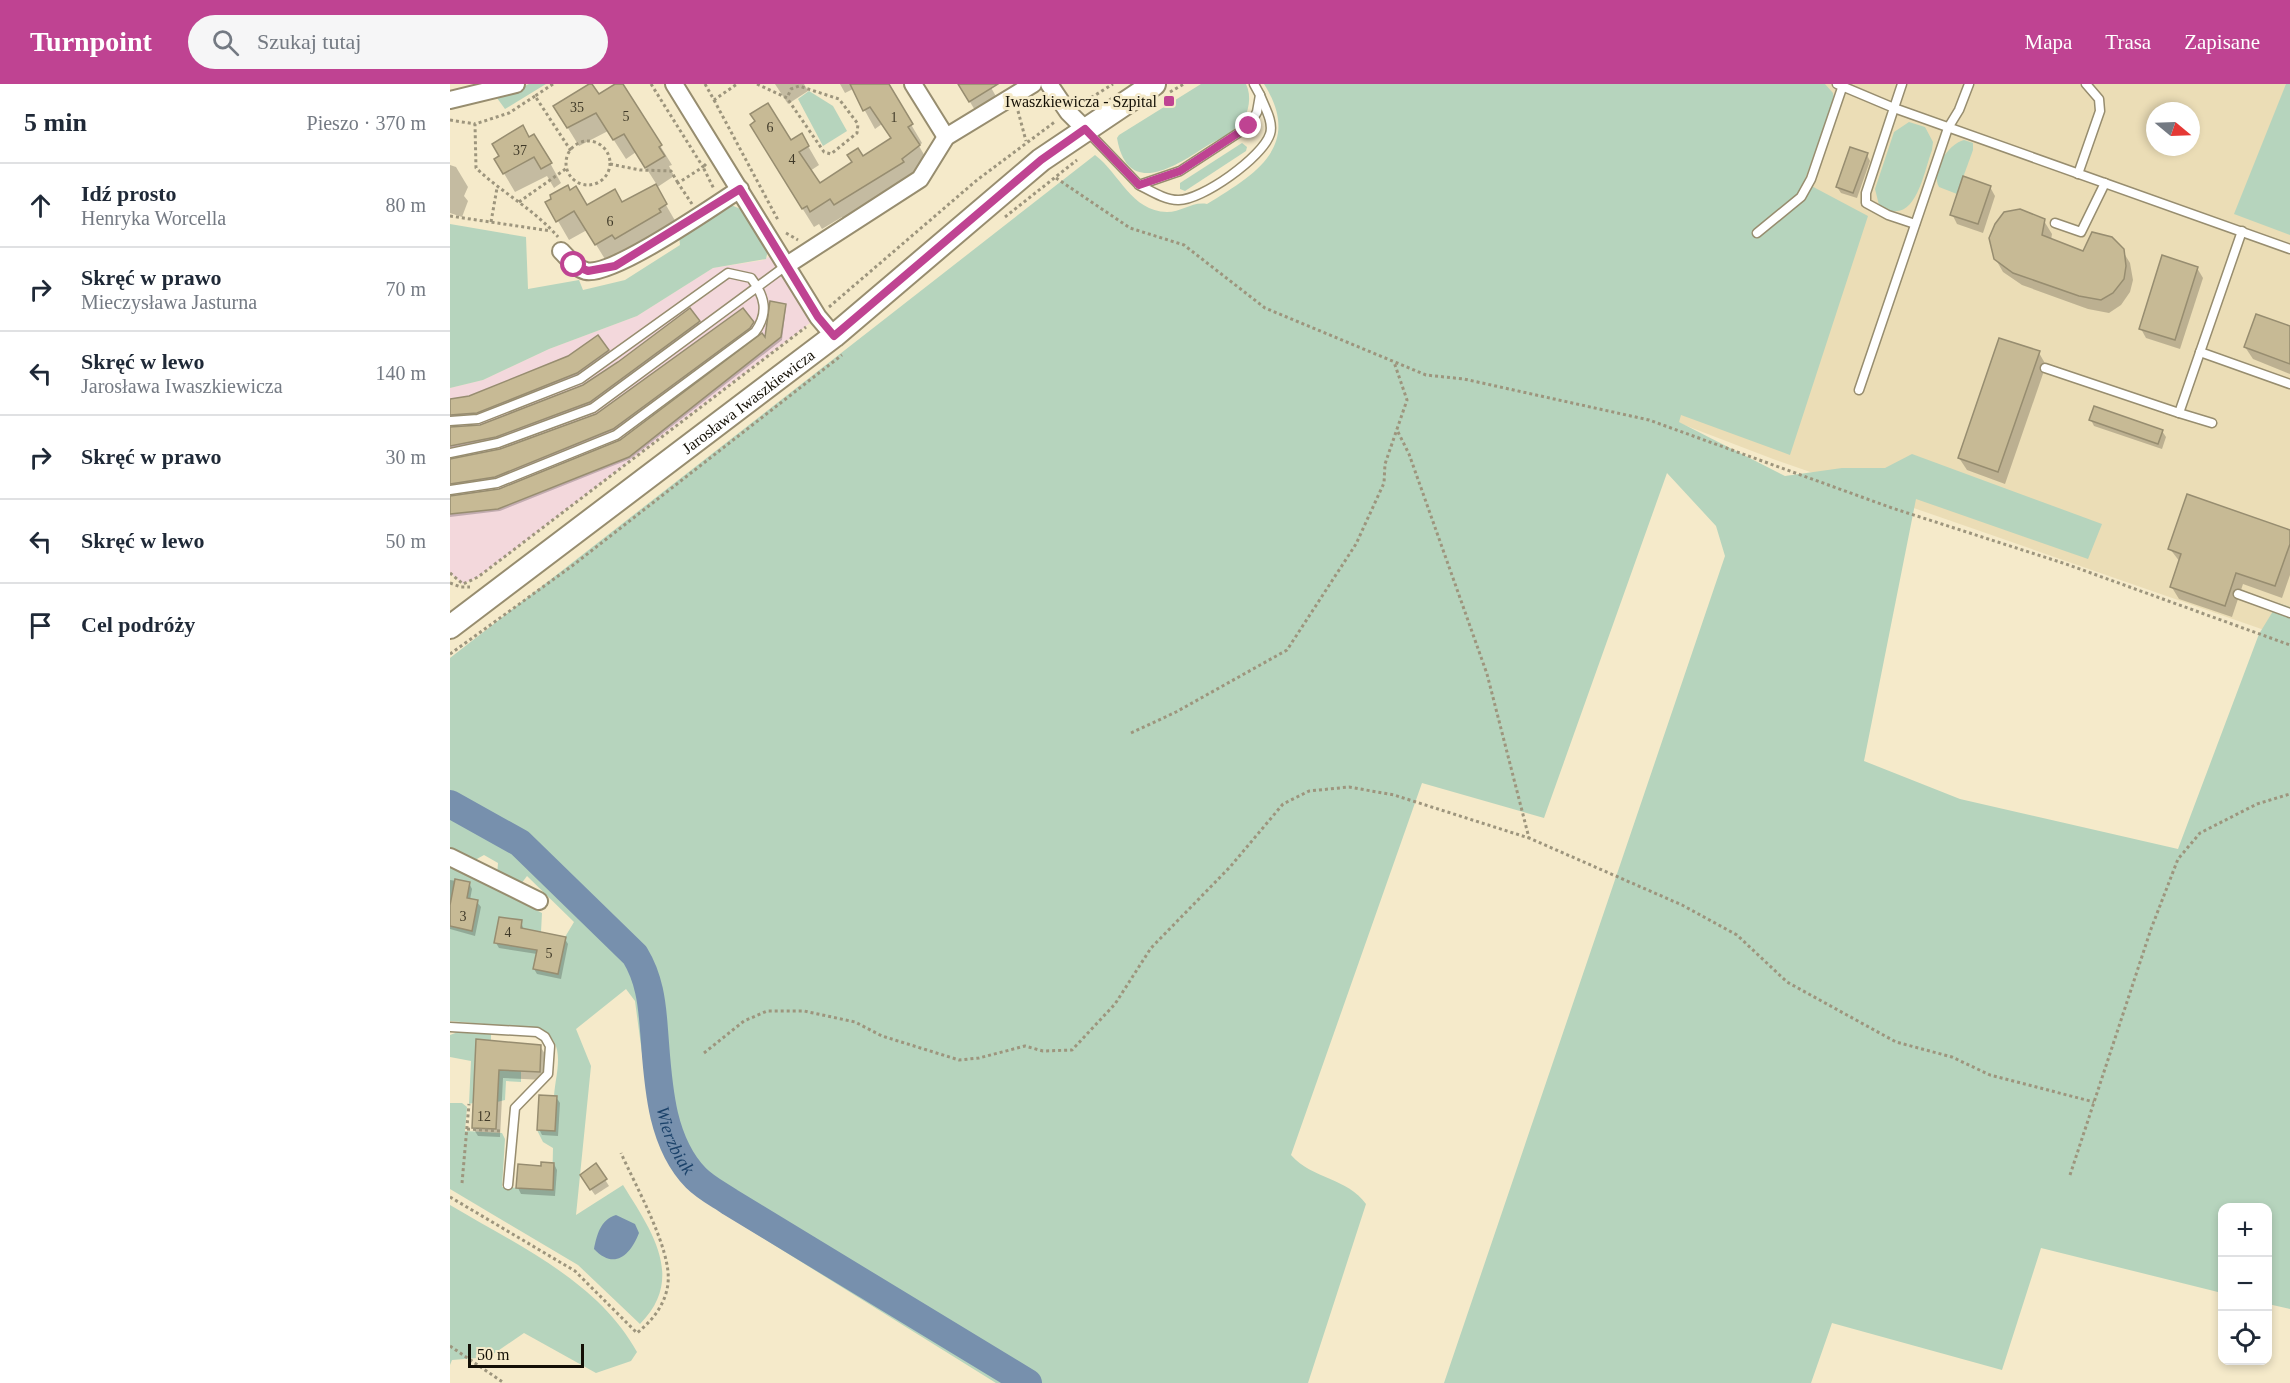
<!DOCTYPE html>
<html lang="pl">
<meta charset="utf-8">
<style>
:root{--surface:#fff;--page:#f6f6f7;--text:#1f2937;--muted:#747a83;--line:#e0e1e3;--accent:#bf4392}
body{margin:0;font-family:"Times New Roman",serif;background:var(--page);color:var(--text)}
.controls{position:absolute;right:18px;bottom:18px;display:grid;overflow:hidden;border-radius:12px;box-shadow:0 3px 9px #0003}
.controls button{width:54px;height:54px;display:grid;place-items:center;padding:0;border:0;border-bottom:2px solid var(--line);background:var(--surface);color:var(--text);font:30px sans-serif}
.compass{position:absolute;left:1696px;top:18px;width:54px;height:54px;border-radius:50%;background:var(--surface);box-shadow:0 3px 9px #0003;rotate:109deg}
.scale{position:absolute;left:18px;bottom:15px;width:116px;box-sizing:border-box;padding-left:6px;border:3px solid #130f05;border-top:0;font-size:16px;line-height:21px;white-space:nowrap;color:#130f05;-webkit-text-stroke:4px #f5eaca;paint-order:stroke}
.stop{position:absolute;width:18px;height:18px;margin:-14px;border:4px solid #bf4392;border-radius:50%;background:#fff}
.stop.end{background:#bf4392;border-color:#fff;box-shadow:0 2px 6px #0008}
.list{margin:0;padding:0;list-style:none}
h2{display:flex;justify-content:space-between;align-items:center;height:78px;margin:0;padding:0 24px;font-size:26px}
h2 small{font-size:20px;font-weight:400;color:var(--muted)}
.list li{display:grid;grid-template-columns:39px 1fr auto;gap:18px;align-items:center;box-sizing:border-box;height:84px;padding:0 24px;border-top:2px solid var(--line)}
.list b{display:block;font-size:22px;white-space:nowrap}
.list p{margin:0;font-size:20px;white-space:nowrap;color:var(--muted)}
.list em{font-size:20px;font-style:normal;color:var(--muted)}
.icon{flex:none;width:33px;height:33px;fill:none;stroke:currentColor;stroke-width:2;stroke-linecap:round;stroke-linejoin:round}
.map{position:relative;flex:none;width:1840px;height:1299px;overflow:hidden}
header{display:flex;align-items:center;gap:36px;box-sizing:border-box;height:84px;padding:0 30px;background:var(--accent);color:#fff}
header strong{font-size:28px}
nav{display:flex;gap:33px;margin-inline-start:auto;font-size:21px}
.search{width:420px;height:54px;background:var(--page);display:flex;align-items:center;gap:15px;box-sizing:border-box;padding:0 21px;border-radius:33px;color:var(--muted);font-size:22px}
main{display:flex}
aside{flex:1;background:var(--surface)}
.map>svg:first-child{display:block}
.built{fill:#ebddb6;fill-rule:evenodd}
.industrial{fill:#f3d8dc}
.green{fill:#b6d4bd}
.water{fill:#7790ad}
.shadow{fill:#0003}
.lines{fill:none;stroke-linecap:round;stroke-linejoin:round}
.river{stroke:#7790ad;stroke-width:28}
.building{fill:#c7ba95;stroke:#978d70;stroke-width:1.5}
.lane-casing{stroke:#978d6f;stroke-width:11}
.street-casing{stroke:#978d6f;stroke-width:20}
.secondary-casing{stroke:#978d6f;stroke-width:26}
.path{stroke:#9d957d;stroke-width:3;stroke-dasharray:3 3;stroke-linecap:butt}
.lane{stroke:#fff;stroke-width:8}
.street{stroke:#fff;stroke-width:16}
.secondary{stroke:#fff;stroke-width:22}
.route{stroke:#bf4392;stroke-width:8}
.poi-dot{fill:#bf4392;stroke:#f5eaca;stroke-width:2}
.labels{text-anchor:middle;stroke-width:6;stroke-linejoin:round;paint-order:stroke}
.number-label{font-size:14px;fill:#403a29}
.poi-label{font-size:16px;fill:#130f05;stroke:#f5eaca;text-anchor:end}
.street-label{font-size:16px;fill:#130f05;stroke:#f5eaca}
.water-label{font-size:18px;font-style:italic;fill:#1b426a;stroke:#f5eaca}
</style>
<header>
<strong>Turnpoint</strong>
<div class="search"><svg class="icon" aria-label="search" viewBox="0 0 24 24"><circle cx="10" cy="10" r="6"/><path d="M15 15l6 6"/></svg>Szukaj tutaj</div>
<nav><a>Mapa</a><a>Trasa</a><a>Zapisane</a></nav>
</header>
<main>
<aside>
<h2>5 min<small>Pieszo · 370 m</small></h2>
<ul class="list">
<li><svg class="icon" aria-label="ahead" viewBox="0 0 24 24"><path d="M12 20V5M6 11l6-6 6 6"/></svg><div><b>Idź prosto</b><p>Henryka Worcella</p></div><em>80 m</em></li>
<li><svg class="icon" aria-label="right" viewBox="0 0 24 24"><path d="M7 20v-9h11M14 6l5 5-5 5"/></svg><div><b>Skręć w prawo</b><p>Mieczysława Jasturna</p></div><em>70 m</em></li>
<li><svg class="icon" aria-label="left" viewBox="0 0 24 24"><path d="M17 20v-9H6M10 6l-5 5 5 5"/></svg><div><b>Skręć w lewo</b><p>Jarosława Iwaszkiewicza</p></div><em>140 m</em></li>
<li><svg class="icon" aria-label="right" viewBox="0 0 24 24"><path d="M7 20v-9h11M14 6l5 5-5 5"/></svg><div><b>Skręć w prawo</b></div><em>30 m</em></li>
<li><svg class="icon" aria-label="left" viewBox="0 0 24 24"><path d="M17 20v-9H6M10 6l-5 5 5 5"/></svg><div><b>Skręć w lewo</b></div><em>50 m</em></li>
<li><svg class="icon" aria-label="arrive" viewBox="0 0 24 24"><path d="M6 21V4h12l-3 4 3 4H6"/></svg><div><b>Cel podróży</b></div></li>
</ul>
</aside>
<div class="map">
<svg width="1840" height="1299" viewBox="0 0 1840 1299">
<rect width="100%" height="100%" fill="#f5eaca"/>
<path class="built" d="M914 0H1840V555L1323 375 1156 311ZM1705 27H1741V63H1705Z"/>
<path class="industrial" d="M328 166 368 233 28 493 13 500 0 489V304L33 296 99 265 187 232 263 184 314 176Z"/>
<g class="green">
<path d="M79 0H96L55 25 47 14Z"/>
<path d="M751 0H796C802 12 799 29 791 39 781 50 764 57 752 65 721 85 677 112 667 54L669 51Z"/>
<path d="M814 0H1375L1383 9 1384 15 1354 98 1418 132 1340 371 1231 331 1229 338 1335 392 1392 384H1435L1462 370 1652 440 1638 475 1466 415 1414 677 1510 715 1728 765 1809 550 1828 519 1840 523V1225L1818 1220V1124H1772V1209L1591 1164 1552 1286 1382 1239 1361 1299H994L1275 472 1266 442 1217 389 1094 734 972 699 841 1071C862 1095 898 1094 916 1120L858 1299H588L279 1111 244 1085 228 1055 220 1028 207 922 195 873 89 764 50 739 0 712V574L645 71C670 90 681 127 717 128 732 128 743 117 757 120 806 90 853 62 814 0Z"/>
<path d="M1836 0H1840V151L1784 130Z"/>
<path d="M359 7 383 22 397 47 373 62 348 15Z"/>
<path d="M1459 38 1475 43 1483 58 1482 66C1473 90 1465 146 1429 121L1425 105 1444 48Z"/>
<path d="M1514 56 1523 59V66L1507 110 1489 103C1480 87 1498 60 1514 56Z"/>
<path d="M792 59 797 63 796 67 735 107 730 105V99Z"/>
<path d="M281 121 293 126 318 166 316 175 263 184 187 232 99 265 33 296 0 304V140L76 153 78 205 129 196 133 206 175 196 230 161 229 151 270 125Z"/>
<path d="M0 727 73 767 190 889 195 902C200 954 198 1016 220 1064 244 1116 305 1136 351 1165 423 1209 495 1255 568 1299H546L271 1128 227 1090 208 1049 196 999 185 917 176 905 126 945 141 982 126 1131 173 1101C201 1146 236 1194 190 1240L128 1181 0 1105V1019H12L17 1023 15 1047 52 1049 55 1055 52 1103 102 1106 103 1064 93 1058 87 1046H105L107 1012H104C106 986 117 960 91 945L0 937V782L92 829 91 848 115 853 124 838 77 792 71 800 47 792 48 779 34 771 25 776 0 764Z"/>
<path d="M11 947 41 950V956H26L23 1019 19 1020 21 977 0 973V951Z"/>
<path d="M49 986 71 987V998L56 997 55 1016 47 1018Z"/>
<path d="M0 1121C67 1161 148 1197 187 1268L181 1277 146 1289 74 1249 39 1273 2 1276 0 1281Z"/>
</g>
<path class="water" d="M166 1131 185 1140 189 1149C180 1172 164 1186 144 1165 147 1151 150 1136 166 1131Z"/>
<g class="shadow">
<path d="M168 0H172L222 81 219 82 224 92 206 104 227 140 158 180 137 146 119 156 97 118 136 123 172 120 207 101 186 68 176 75 158 47 129 62 116 41 148 12Z"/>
<path d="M325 0H354L358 7 338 20Z"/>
<path d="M390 0H437L472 59 469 62 480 81 396 139 392 133 372 145 369 140 364 143 312 60 306 38 341 58 358 62 369 81 360 87 369 101 442 55 432 40 425 45 403 5 395 9Z"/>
<path d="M509 0H539L552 23 531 36Z"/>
<path d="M79 55 100 79 111 99 104 104 97 92 65 108 46 76Z"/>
<path d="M1417 71 1420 77 1407 114 1391 109 1387 103Z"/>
<path d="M0 81 6 83 18 103 14 112 18 117 12 133 0 129Z"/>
<path d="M1540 103 1545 112 1533 149 1507 140 1502 130Z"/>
<path d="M1594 137 1602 150 1601 156 1634 169 1672 166 1680 179 1683 196 1680 208 1671 221 1659 229 1638 225 1572 201 1553 188 1545 174Z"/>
<path d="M1747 184 1753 194 1730 265 1696 254 1691 245Z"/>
<path d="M336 222 332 256 180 375 50 427 0 433V414L49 407 170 358 316 257Z"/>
<path d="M240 226 250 241 141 321 48 355 0 365V345L30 343 134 302Z"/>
<path d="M302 239 301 246 164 348 47 395 0 402V376L50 366 146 331Z"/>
<path d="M1840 243V290L1803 275 1795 263Z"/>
<path d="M148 253 160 269 128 292 28 331 0 334V316L19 314 119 273Z"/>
<path d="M1589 269 1596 281 1555 400 1517 386 1509 374Z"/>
<path d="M1641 336 1712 347 1716 353 1712 365 1644 342Z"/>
<path d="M1840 447V491L1832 514 1793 500 1782 533 1729 515 1721 502 1730 478 1720 465Z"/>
<path d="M0 796 19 799 22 805 20 816 27 818 31 823 25 852 0 845Z"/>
<path d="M71 838 74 846 115 855 118 860 111 895 87 890 84 885 87 870 49 864 46 859Z"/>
<path d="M27 957 90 962 95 970 94 996 53 994 50 1053 28 1052 23 1044Z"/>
<path d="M106 1013 110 1019 108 1052 92 1051 89 1045Z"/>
<path d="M104 1080 107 1086 105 1112 71 1110 68 1104 93 1083Z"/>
<path d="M146 1081 159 1102 145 1111 135 1097Z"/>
</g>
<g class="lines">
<path class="river" id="s1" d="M0 720 70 759 185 871C199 894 202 918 204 946 208 995 209 1056 246 1094 256 1104 268 1110 280 1118L578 1299"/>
</g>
<g class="building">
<path d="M139 0H142L149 10 165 0H173L212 61 209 63 215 72 195 84 174 50 163 56 146 29 117 44 103 22Z"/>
<path d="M400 0H439L463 40 458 43 470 61 452 75 454 78 384 121 380 115 360 128 357 122 352 125 300 41 305 37 300 30 318 19 341 56 352 49 359 62 349 68 370 99 402 78 397 71 408 64 413 72 441 54 420 23 413 27Z"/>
<path d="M508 0H548L519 18Z"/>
<path d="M73 41 79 53 84 50 102 79 91 85 84 73 53 90 44 75 49 72 42 60Z"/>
<path d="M1400 63 1418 69 1403 109 1386 103Z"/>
<path d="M1513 92 1541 102 1528 140 1500 131Z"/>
<path d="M206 100 217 120 209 125 211 128 165 155 162 151 145 161 124 127 106 138 95 118 101 115 100 111 118 101 120 106 126 102 137 121 165 105 172 118Z"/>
<path d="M1570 125 1595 135 1592 151 1633 167 1642 148 1662 153 1674 165 1676 182 1674 195 1663 209 1651 216 1629 212 1563 189 1544 175 1539 154 1545 140 1554 128Z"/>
<path d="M1712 171 1748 183 1725 256 1689 245Z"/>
<path d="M320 217 336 220 331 253 179 373 48 425 0 430V412L49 405 170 356 312 249 315 253Z"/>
<path d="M240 224 250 237 140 318 46 353 0 362V343L30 341 133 301 168 278Z"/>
<path d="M293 224 304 238 300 244 163 345 45 393 0 400V375L50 365 146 330Z"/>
<path d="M1806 230 1840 242V280L1794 263Z"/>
<path d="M148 251 159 266 127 289 27 329 0 331V315L19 312 118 272Z"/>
<path d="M1549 254 1590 267 1548 388 1508 374Z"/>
<path d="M1644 322 1713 346 1708 360 1639 336Z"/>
<path d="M1737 410 1840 446V460L1825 502 1786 489 1775 522 1720 503 1731 470 1718 465Z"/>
<path d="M5 795 20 798 17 814 28 816 22 847 0 842V821Z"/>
<path d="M49 833 72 836 71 844 116 853 108 890 83 885 87 866 44 859Z"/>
<path d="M26 955 91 961 90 988 49 986 46 1045 22 1044Z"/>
<path d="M89 1011 107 1012 105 1047 87 1046Z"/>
<path d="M91 1078 104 1079 103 1106 66 1104 68 1080 91 1082Z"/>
<path d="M146 1079 157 1095 140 1106 130 1091Z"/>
</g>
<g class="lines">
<defs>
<g id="lane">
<path d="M1387 0 1444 24 1416 109V119L1438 131 1465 140"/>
<path d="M1452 0 1444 24 1840 165"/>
<path d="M638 48 689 101 730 87 799 42 807 28 810 11 804 0"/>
<path d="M1628 90 1650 27 1649 15 1636 0"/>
<path d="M689 101C701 107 715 116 728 116 751 117 813 73 820 50 824 38 814 22 810 11"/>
<path d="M1605 139 1631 148 1655 99"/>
<path d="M1307 149 1351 113 1361 95 1392 4"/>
<path d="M1750 268 1840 300"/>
<path d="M1595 284 1729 329 1792 147"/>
<path d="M1409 306 1498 44 1509 26 1519 0"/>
<path d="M1729 329 1762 339"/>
<path d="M0 337 28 335 130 295 278 189 301 194C315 212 319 229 305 248L166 351 47 399 0 406"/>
<path d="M0 369 48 359 143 324 337 181"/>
<path d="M1788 510 1840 529"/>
<path d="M0 943 87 948 95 953 100 962 98 990 65 1024 58 1101"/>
</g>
<g id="street">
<path d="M224 0 368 233 384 252"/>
<path d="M463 0 496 53"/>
<path d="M599 0 618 28 635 45"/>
<path d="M0 16 66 0"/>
<path d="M111 167C119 175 125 184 136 187 162 193 264 122 290 105"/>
<path d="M337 181 470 95 496 53 583 0"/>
<path d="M0 773 89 817"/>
</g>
<g id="secondary">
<path id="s2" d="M0 543 384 252 591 76 704 0"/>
</g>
</defs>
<use href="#lane" class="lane-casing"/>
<use href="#street" class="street-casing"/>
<use href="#secondary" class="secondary-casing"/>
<g class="path">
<path d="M103 0 85 12 121 67"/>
<path d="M201 0 253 83 228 99 242 120"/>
<path d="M255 0 264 16 287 0"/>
<path d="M307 0 337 14 374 68 381 70 407 49 408 40 389 15 349 2 341 5 337 14"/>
<path d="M720 8 734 0"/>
<path d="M85 12 59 29 25 40 26 84C52 109 84 125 108 153"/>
<path d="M264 16 328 136"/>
<path d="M631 20 663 0"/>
<path d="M568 27 576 57"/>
<path d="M0 36 25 40"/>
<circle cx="138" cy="79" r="22"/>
<path d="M160 80 190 86 221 87 228 99"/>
<path d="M256 80 253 83 264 105"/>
<path d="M606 94 680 144 734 161 815 224 976 291 1014 295 1199 336 1442 424 1616 480 1840 561"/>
<path d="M69 118 117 84"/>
<path d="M0 132 101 147"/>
<path d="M555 133 627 76"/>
<path d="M41 138 47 104"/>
<path d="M336 149 348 156"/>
<path d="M379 223 527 96 606 37"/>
<path d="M948 348 959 370 1037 590 1079 754 1232 821 1287 851 1337 898 1446 958 1502 973 1540 991 1644 1018"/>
<path d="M0 489 13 500 28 493 356 243"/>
<path d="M0 499 11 503H20"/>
<path d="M0 570 122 482 392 271"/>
<path d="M681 649 726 628 837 566 906 460 934 399 935 380 957 316 944 278"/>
<path d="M254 969 294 937 317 927H354L405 938 432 952 509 976 529 974 575 962 593 967 622 966 665 920 701 864 780 783 833 720 859 707 899 703 944 711 1079 754"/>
<path d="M17 1045 51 1047"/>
<path d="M1620 1091 1701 845 1728 775 1750 749 1807 720 1840 710"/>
<path d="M12 1099 19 1020"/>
<path d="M0 1113 125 1187 187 1249C202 1237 216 1220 218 1199 222 1166 185 1101 171 1069"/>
<path d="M0 1262 54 1299"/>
</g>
<use href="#lane" class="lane"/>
<use href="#street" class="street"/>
<use href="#secondary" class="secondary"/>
</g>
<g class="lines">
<path class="route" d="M124 181 138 187 165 182 290 105 368 233 384 252 591 76 635 45 689 101 730 87 799 42"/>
</g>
<rect class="poi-dot" x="713" y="11" width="12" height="12" rx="3"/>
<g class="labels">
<g class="number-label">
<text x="127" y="28">35</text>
<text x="176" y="37">5</text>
<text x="444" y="38">1</text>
<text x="320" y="48">6</text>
<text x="70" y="71">37</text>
<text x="342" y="80">4</text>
<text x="160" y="142">6</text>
<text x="13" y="837">3</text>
<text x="58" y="853">4</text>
<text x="99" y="874">5</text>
<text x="34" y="1037">12</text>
</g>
<g class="poi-label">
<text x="707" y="23">Iwaszkiewicza - Szpital</text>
</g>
<g class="street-label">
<text dy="6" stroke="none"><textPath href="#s2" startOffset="374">Jarosława Iwaszkiewicza</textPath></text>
</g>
<g class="water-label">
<text dy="6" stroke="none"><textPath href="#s1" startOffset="432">Wierzbiak</textPath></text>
</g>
</g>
</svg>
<div class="controls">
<button>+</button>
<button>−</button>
<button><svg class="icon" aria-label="locate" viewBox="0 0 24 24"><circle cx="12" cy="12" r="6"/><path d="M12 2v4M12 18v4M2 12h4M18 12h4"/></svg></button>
</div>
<svg class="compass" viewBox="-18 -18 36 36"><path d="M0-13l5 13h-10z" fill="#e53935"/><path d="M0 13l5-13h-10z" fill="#747a83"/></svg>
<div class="scale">50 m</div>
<div class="stop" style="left:124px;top:181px"></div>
<div class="stop end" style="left:799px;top:42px"></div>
</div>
</main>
